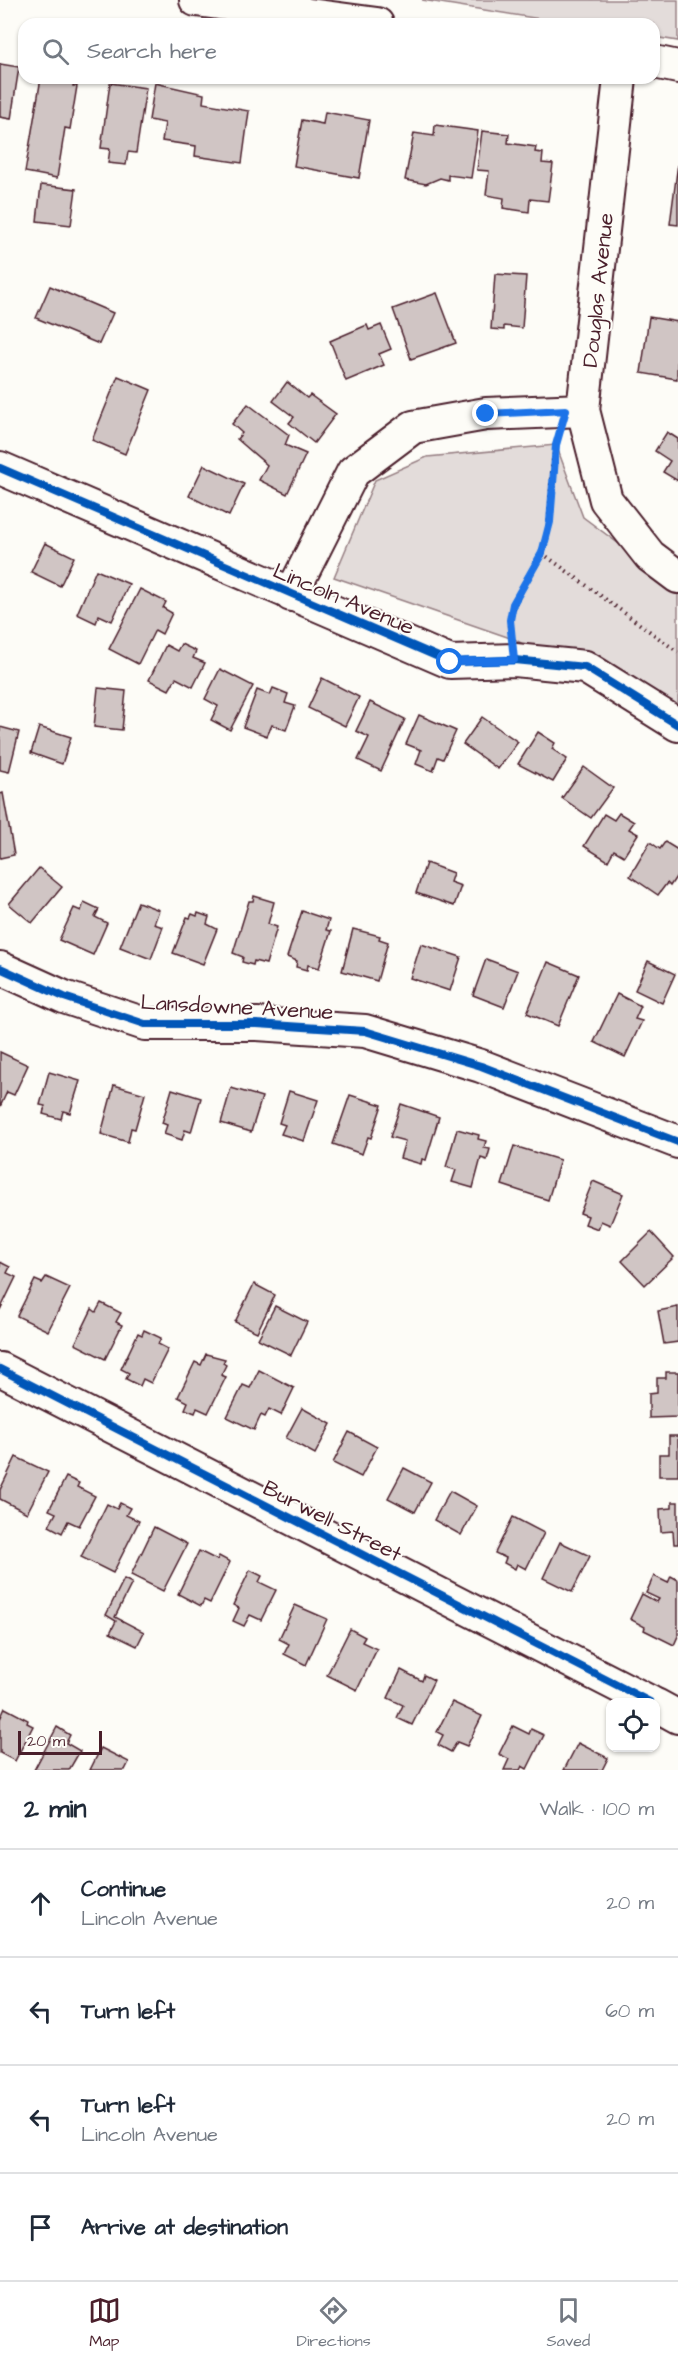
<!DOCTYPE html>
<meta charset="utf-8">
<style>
:root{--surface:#fff;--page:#f6f6f7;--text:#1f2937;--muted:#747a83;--line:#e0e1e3;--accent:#4a1f2b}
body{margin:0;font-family:"Architects Daughter",sans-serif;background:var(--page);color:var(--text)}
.controls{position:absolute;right:18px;bottom:18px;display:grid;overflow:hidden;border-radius:12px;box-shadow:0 2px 4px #0004}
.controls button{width:54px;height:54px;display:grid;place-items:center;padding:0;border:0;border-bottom:2px solid var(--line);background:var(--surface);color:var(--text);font:30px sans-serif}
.scale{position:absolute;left:18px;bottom:15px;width:84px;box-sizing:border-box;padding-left:6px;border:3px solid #4a1f2b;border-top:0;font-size:16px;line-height:21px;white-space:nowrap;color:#4a1f2b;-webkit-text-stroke:4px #fdfcf7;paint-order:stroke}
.stop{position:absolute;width:18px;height:18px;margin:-14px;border:4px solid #1a73e8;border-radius:50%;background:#fff}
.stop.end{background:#1a73e8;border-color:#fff;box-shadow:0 2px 6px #0008}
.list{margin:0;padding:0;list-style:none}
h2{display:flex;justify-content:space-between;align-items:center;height:78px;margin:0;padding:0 24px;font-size:26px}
h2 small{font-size:20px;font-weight:400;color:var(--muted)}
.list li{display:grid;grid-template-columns:39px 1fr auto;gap:18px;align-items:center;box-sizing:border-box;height:108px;padding:0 24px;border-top:2px solid var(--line)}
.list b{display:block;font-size:22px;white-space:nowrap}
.list p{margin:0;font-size:20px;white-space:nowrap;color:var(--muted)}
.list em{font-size:20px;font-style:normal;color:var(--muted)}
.icon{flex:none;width:33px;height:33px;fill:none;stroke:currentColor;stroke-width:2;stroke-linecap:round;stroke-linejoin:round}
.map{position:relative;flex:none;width:678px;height:1770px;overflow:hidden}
.search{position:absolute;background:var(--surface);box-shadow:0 2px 4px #0004;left:18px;right:18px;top:18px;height:66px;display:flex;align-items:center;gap:15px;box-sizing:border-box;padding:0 21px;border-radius:18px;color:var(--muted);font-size:22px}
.sheet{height:510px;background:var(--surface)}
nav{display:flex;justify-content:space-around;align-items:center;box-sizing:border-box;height:84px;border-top:2px solid var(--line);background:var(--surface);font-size:16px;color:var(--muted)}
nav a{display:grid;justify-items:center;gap:3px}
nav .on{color:var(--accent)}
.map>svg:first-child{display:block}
.green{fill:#e3dcda;stroke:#967e82;stroke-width:1.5}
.building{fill:#d0c5c4;stroke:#4a1f2b;stroke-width:1.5}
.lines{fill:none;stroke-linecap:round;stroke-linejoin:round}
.minor-casing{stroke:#4a1f2b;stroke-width:36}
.path{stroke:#4a1f2b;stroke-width:4;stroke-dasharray:1.5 4.5;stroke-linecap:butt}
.minor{stroke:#fdfcf7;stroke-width:32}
.cycleway-casing{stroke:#fdfcf7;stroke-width:11}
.cycleway{stroke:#0057b8;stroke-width:8}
.route{stroke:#1a73e8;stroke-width:8}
.labels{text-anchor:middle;stroke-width:4.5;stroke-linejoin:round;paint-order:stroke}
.street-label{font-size:22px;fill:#4a1f2b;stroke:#fdfcf7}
</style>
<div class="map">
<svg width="678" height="1770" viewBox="0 0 678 1770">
<rect width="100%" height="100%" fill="#fdfcf7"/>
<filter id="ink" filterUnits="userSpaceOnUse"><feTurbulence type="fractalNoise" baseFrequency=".0167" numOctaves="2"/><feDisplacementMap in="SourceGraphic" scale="12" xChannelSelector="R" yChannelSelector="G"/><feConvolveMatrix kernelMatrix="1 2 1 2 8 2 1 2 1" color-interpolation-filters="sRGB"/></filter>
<g filter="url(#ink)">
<g class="green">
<path d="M422 0H678V41L654 37V24H572Z"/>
<path d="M556 445 583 517 678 588V737L516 640 334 577 375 480 427 457Z"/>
</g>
<g class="building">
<path d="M0 64 19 67 11 119 0 117Z"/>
<path d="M41 78 74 79 73 86H77L70 129 65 128 57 178 25 172Z"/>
<path d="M110 83 146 88 136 153 128 152 126 165 108 163 110 149 101 148Z"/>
<path d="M155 83 204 94 203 103 249 111 242 163 195 156 196 146 162 141 165 123 149 120Z"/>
<path d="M325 112 369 120 359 178 294 166 302 120 323 124Z"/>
<path d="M435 125 478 131 471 178 448 175V180L440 178 426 184 405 180 414 133 434 136Z"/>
<path d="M482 131 509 134 508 143 536 147 535 152 543 153 542 163 553 164 548 201 530 199 529 212 503 208 504 198 486 195 489 171 477 170Z"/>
<path d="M678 163V225L670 224Z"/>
<path d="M41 185 76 189 71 225 37 221Z"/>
<path d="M495 274 526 276 522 328 504 326V330L491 329Z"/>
<path d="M50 286 113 313 99 344 36 318Z"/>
<path d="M437 293 456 343 411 359 393 309Z"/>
<path d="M649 317 678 322 677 379 641 373Z"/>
<path d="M367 325 369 330 381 325 391 349 379 354 384 365 346 381 330 341Z"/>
<path d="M118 376 151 390 125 454 92 440Z"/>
<path d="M287 382 307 398 310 395 336 414 314 443 289 423 294 417 273 401Z"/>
<path d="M248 404 289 435 285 445 306 454 287 494 259 480 267 465 237 439 242 433 232 424Z"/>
<path d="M667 432 678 439V481L663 472 670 461 655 451Z"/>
<path d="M204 465 244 484 229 516 189 496Z"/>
<path d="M45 543 74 557 60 586 31 572Z"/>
<path d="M96 570 129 584 112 621 99 615 96 623 77 614Z"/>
<path d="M140 589 166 602 163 608 172 613 162 634 155 630 138 664 109 649Z"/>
<path d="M181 644 196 651 193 658 205 663 193 687 176 678 169 690 149 680 166 645 177 651Z"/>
<path d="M220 669 253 686 230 730 211 720 218 706 205 699Z"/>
<path d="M322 678 359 697 345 726 308 708Z"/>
<path d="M98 688 126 691 122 730 94 727Z"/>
<path d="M273 688 288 694 285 703 295 706 286 730 272 725 267 736 243 727 257 690 270 695Z"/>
<path d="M370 702 405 719 381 771 358 760 369 737 356 731Z"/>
<path d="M419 715 456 731 443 759 438 757 433 771 416 764 421 750 406 744Z"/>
<path d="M482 717 518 742 498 769 463 744Z"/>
<path d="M0 727 19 732 9 772 0 770Z"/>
<path d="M39 727 71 737 62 764 31 753Z"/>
<path d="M538 732 555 743 552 749 567 759 553 782 518 764Z"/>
<path d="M584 767 613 788 591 818 562 798Z"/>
<path d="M3 793 14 855 0 858V794Z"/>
<path d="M619 813 634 822 629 829 638 834 624 856 614 850 608 861 584 846 604 814 614 820Z"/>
<path d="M650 842 660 849 665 842 678 850V874L670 886 667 883 658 895 630 876Z"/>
<path d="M426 863 453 873 450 882 461 886 454 906 416 893Z"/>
<path d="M39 868 62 887 32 923 9 904Z"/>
<path d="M254 896 274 902 268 924 277 927 266 964 254 961 253 965 242 962 243 957 233 953 249 901H253Z"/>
<path d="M84 902 99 909 95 917 107 923 93 955 59 940 74 908 81 911Z"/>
<path d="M138 902 159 910 154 924 163 927 151 959 120 947Z"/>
<path d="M302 911 329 920 326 930 331 931 319 968 308 965 307 970 296 967 297 961 287 957Z"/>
<path d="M198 913 209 917 207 924 217 929 203 964 173 953 187 917 190 918 192 914 197 916Z"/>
<path d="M353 929 380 936 379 939 388 942 377 981 342 971Z"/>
<path d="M421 944 461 957 450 991 410 978Z"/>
<path d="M486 959 518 971 504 1007 473 995Z"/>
<path d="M648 961 675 974 662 1003 635 990Z"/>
<path d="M548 962 579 975 558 1026 527 1013Z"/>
<path d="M617 994 641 1006 635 1019 642 1021 625 1057 594 1042Z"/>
<path d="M0 1052 28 1065 14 1095 7 1092 0 1107Z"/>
<path d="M49 1072 80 1081 70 1113 63 1111 61 1119 43 1114 45 1106 40 1105Z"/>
<path d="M114 1085 145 1094 135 1129 131 1128 128 1142 101 1134Z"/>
<path d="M231 1088 262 1097 251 1132 221 1123Z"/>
<path d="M172 1089 201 1098 191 1132 185 1130 182 1140 164 1134 167 1125 162 1123Z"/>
<path d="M289 1091 318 1100 304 1141 281 1134 285 1125 279 1123Z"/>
<path d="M350 1095 382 1105 371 1138 368 1137 362 1154 333 1144Z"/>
<path d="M401 1104 439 1117 426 1160 422 1159 421 1164 400 1158 405 1141 390 1137Z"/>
<path d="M457 1129 479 1135 478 1139 486 1141 484 1148 490 1149 487 1160 481 1158 473 1188 452 1182 456 1170 446 1167Z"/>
<path d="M514 1146 560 1160 548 1200 502 1185Z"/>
<path d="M593 1181 623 1194 610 1225 601 1221 598 1229 585 1224 588 1216 580 1213Z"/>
<path d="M651 1232 674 1257 645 1285 622 1261Z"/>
<path d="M0 1262 10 1267 7 1273 16 1277 0 1310Z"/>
<path d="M46 1277 70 1288 48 1331 17 1316 35 1280 42 1283Z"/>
<path d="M254 1284 275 1295 257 1332 235 1322Z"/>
<path d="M101 1303 121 1313 116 1322 122 1325 105 1359 75 1344 92 1309 96 1312Z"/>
<path d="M275 1306 307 1322 291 1355 258 1339Z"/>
<path d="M678 1307V1342L664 1344 658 1311Z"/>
<path d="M144 1330 161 1338 158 1344 168 1349 151 1383 143 1379 140 1386 126 1379 129 1373 121 1369 138 1333 142 1335Z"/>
<path d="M206 1354 225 1359 223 1363 226 1365 221 1375 226 1377 208 1413 197 1408 195 1413 185 1409 188 1402 178 1397 195 1362 201 1365Z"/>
<path d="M259 1370 294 1388 281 1415 269 1409 265 1417 261 1415 254 1430 227 1417 243 1385 250 1388Z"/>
<path d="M666 1372H678V1417L649 1418V1394L657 1393V1378H666Z"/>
<path d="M302 1408 331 1424 315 1454 286 1438Z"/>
<path d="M349 1432 377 1447 361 1477 333 1463Z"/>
<path d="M669 1436H678V1476H659V1454H669Z"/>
<path d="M16 1457 48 1472 27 1513 0 1499V1490Z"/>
<path d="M404 1468 431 1482 415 1512 388 1498Z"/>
<path d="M66 1477 79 1483 77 1487 95 1496 79 1526 68 1521 62 1533 49 1526 56 1513 49 1510Z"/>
<path d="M450 1491 477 1506 461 1535 434 1520Z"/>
<path d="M672 1502H678V1544H674L673 1531 661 1532 660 1509 672 1508Z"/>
<path d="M120 1503 130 1508 126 1515 139 1521 113 1573 81 1557 107 1504 117 1509Z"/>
<path d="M513 1517 544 1533 526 1569 517 1564 515 1569 504 1563 506 1558 495 1553Z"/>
<path d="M154 1527 187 1544 163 1591 131 1575Z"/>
<path d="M560 1542 590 1556 572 1592 543 1578Z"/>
<path d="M199 1551 217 1560 219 1556 230 1562 210 1603 204 1600 201 1606 178 1594Z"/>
<path d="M250 1570 262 1576 259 1582 276 1590 261 1620 250 1615 244 1626 233 1621 239 1608 233 1605Z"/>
<path d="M654 1576 668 1583 671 1576 678 1580V1636L674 1645 644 1630 645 1627 630 1619 642 1594 657 1602 659 1599 646 1593Z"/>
<path d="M124 1579 132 1583 115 1617 144 1632 137 1646 110 1633 116 1621 106 1615Z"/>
<path d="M295 1605 327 1619 306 1665 284 1654 289 1644 279 1639Z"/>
<path d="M350 1629 365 1637 362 1642 377 1649 357 1690 327 1675Z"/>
<path d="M401 1670 422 1681 424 1675 434 1680 412 1725 397 1718 403 1705 388 1698Z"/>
<path d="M452 1702 482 1716 467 1746 457 1742 451 1752 438 1745 443 1735 437 1732Z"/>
<path d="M5 1708 28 1720 27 1723 33 1726 15 1761 0 1753V1719Z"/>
<path d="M513 1726 529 1734 531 1729 544 1735 527 1769 522 1766 520 1770H504L509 1759 499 1754Z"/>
<path d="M57 1727 70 1735 66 1743 80 1751 69 1770H34Z"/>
<path d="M578 1743 608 1758 602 1770H564Z"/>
<path d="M101 1748 129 1762 125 1770H90Z"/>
</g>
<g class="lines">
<defs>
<g id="minor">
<path d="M196 0 377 24"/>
<path d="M654 62 678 67"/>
<path d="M620 78 583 410 606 500 650 556 678 577"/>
<path d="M0 468 450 662 515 660 585 667 678 725"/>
<path d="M291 595 353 472 413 427 486 414 583 410"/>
<path d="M0 968 64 997 145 1024H257L365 1031 481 1066 678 1142"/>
<path d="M0 1369 650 1702"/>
<path d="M656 1705 678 1717"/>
</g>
</defs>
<use href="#minor" class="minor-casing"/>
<g class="path">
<path d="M542 553 678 652"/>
<path d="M511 633C507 599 532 581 542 551 555 515 547 476 557 440"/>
</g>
<use href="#minor" class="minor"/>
<defs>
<g id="cycleway">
<path d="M0 468 450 662 515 660 585 667 678 725"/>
<path d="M0 968 64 997 145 1024H257L365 1031 481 1066 678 1142"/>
<path d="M0 1369 650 1702"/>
</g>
</defs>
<use href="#cycleway" class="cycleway-casing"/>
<use href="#cycleway" class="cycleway"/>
</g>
</g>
<g class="lines" filter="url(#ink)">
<path class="route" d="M450 662 514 660 510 620 513 604 542 553 550 522 556 445 566 410 486 414"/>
</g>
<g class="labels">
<g class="street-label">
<text transform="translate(597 290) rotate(-84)" y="8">Douglas Avenue</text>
<text transform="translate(344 598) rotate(23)" y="8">Lincoln Avenue</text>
<text transform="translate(237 1006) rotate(3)" y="8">Lansdowne Avenue</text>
<text transform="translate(333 1520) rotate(27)" y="8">Burwell Street</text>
</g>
</g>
</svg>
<div class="controls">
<button><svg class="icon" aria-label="locate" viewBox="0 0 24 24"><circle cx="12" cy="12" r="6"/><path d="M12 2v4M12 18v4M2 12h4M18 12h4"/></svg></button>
</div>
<div class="scale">20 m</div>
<div class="stop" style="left:450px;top:662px"></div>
<div class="stop end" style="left:486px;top:414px"></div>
<div class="search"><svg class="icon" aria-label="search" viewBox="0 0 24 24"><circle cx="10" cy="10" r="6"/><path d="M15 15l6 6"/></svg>Search here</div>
</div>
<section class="sheet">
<h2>2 min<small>Walk · 100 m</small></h2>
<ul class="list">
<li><svg class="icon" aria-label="ahead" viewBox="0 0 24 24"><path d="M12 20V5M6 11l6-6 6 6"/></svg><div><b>Continue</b><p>Lincoln Avenue</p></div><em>20 m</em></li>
<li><svg class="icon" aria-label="left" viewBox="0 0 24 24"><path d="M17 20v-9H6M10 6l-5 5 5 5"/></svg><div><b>Turn left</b></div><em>60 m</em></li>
<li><svg class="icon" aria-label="left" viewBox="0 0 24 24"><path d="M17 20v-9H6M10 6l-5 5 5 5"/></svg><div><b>Turn left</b><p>Lincoln Avenue</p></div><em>20 m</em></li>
<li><svg class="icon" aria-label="arrive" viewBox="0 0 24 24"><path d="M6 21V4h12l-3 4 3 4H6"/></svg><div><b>Arrive at destination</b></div></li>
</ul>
</section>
<nav>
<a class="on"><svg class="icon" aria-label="map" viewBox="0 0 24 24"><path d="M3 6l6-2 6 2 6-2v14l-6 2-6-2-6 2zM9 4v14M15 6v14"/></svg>Map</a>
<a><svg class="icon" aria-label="directions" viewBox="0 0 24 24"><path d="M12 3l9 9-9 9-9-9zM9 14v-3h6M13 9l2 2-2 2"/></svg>Directions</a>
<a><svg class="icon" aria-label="saved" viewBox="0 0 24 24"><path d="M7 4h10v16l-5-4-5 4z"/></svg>Saved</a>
</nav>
